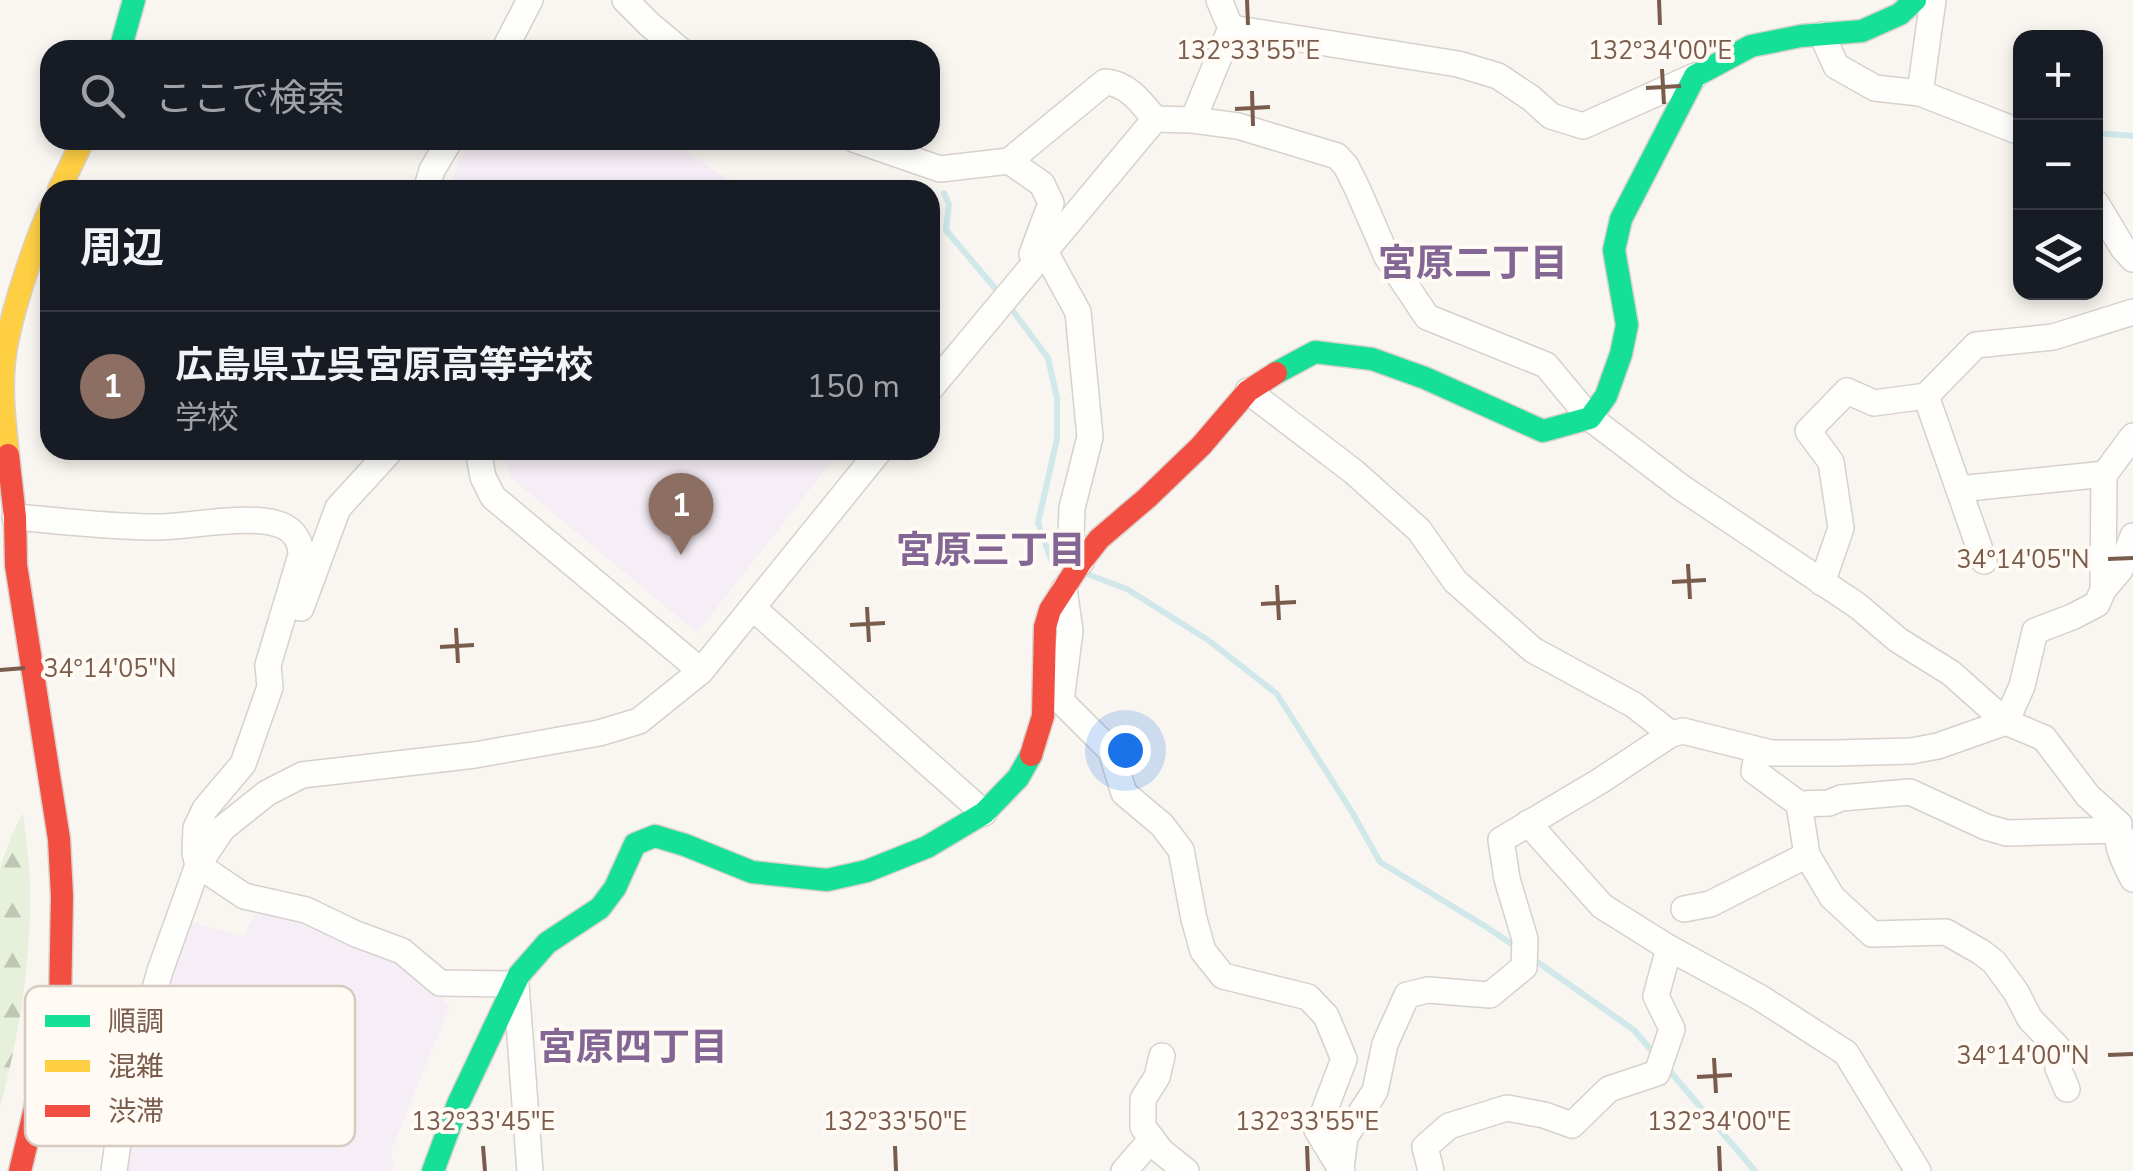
<!DOCTYPE html>
<html lang="ja">
<meta charset="utf-8">
<style>
:root{--surface:#171b24;--page:#242831;--text:#f1f3f6;--muted:#9ea1a6;--line:#363941;--accent:#b45309}
body{margin:0;font-family:"Nunito Sans","Noto Sans JP",sans-serif;background:var(--page);color:var(--text)}
.controls{position:absolute;right:30px;top:30px;display:grid;overflow:hidden;border-radius:20px;box-shadow:0 5px 15px #0003}
.controls button{width:90px;height:90px;display:grid;place-items:center;padding:0;border:0;border-bottom:2px solid var(--line);background:var(--surface);color:var(--text);font:50px sans-serif}
.you{position:absolute;left:1125px;top:750px;width:35px;height:35px;margin:-25px;border:8px solid #fff;border-radius:50%;background:#1a73e8;box-shadow:0 0 0 15px #1a73e833}
.badge{display:grid;place-items:center;width:65px;height:65px;border-radius:50%;background:var(--accent);color:#fff;font-size:32px;font-weight:700}
.pin{position:absolute;translate:-50% -82px;filter:drop-shadow(0 2px 5px #0008)}
.pin::after{content:'';position:absolute;top:52px;width:35px;height:30px;background:inherit;clip-path:polygon(0 0,100% 0,50% 100%)}
.list{margin:0;padding:0;list-style:none}
h2{display:flex;justify-content:space-between;align-items:center;height:130px;margin:0;padding:0 40px;font-size:42px}
h2 small{font-size:32px;font-weight:400;color:var(--muted)}
.list li{display:grid;grid-template-columns:65px 1fr auto;gap:30px;align-items:center;box-sizing:border-box;height:150px;padding:0 40px;border-top:2px solid var(--line)}
.list b{display:block;font-size:38px;white-space:nowrap}
.list p{margin:0;font-size:32px;white-space:nowrap;color:var(--muted)}
.list em{font-size:32px;font-style:normal;color:var(--muted)}
.icon{flex:none;width:55px;height:55px;fill:none;stroke:currentColor;stroke-width:2;stroke-linecap:round;stroke-linejoin:round}
.map{position:relative;flex:none;width:2133px;height:1171px;overflow:hidden}
.search{position:absolute;background:var(--surface);box-shadow:0 5px 15px #0003;left:40px;top:40px;width:900px;height:110px;display:flex;align-items:center;gap:25px;box-sizing:border-box;padding:0 35px;border-radius:30px;color:var(--muted);font-size:38px}
.panel{position:absolute;background:var(--surface);box-shadow:0 5px 15px #0003;left:40px;top:180px;width:900px;height:280px;border-radius:30px}
.map>svg:first-child{display:block}
.education{fill:#f6eef6}
.forest{fill:url(#forest-firs)}
.lines{fill:none;stroke-linecap:round;stroke-linejoin:round}
.stream{stroke:#d0e8ea;stroke-width:6}
.street-casing{stroke:#d7d1cb;stroke-width:28}
.fast-casing{stroke:#d9d2cb;stroke-width:25}
.slow-casing{stroke:#d9d2cb;stroke-width:25}
.jam-casing{stroke:#d9d2cb;stroke-width:25}
.street{stroke:#fefefd;stroke-width:25}
.fast{stroke:#16e098;stroke-width:22}
.slow{stroke:#ffcf43;stroke-width:22}
.jam{stroke:#f24e42;stroke-width:22}
.ticks{fill:none;stroke:#7a5c4d;stroke-width:4}
.labels{text-anchor:middle;stroke-width:8;stroke-linejoin:round;paint-order:stroke}
.neighbourhood-label{font-size:38px;font-weight:bold;fill:#846695;stroke:#fffaf3}
.key{fill:#fffaf3;stroke:#d7cbc1;stroke-width:2.5}
.key-label{font-size:28px;fill:#7a5c4d}
.ticks-label{font-size:25px;text-anchor:middle;fill:#7a5c4d;stroke:#fffaf3;stroke-width:8;stroke-linejoin:round;paint-order:stroke}
</style>
<div class="map">
<svg width="2133" height="1171" viewBox="0 0 2133 1171">
<defs>
<pattern id="forest-firs" width="22" height="20" patternUnits="userSpaceOnUse" patternTransform="scale(2.5)"><rect width="22" height="20" fill="#e7f0db"/><path d="M5 1l3.5 6h-7zM16 11l3.5 6h-7z" fill="#c0c6b4"/></pattern>
</defs>
<rect width="100%" height="100%" fill="#f9f5f0"/>
<g class="education">
<path d="M472 140H671L743 190H450L458 163Z"/>
<path d="M503 450H841L697 633 510 477Z"/>
<path d="M262 901 419 962 449 1008 391 1151 394 1171H123L142 1053 193 922 243 937Z"/>
</g>
<path class="forest" d="M23 813C26 839 30 865 30 891 31 963 19 1037 0 1107V868L10 839Z"/>
<g class="lines">
<g class="stream">
<path d="M2096 133 2133 136"/>
<path d="M944 193 949 204 946 230 999 293"/>
<path d="M1010 307 1048 358 1057 398V439L1038 523 1052 562 1066 566"/>
<path d="M1087 574 1127 589 1208 640 1277 694 1352 812 1380 862 1488 928 1519 949"/>
<path d="M1533 959 1634 1030 1656 1056"/>
<path d="M1668 1069 1755 1171"/>
</g>
<defs>
<g id="street">
<path d="M625 0 649 24 680 50"/>
<path d="M1219 0 1231 28"/>
<path d="M1822 35 1836 66 1875 88 1920 93 2020 132"/>
<path d="M504 50 530 0"/>
<path d="M1920 93 1933 0"/>
<path d="M1193 120 1238 126 1337 156 1346 166 1358 190 1387 257 1427 317 1546 365 1590 418 1682 488 1858 606 1898 640 1951 673 2006 722 2044 738 2088 796 2119 824C2114 843 2124 862 2133 879"/>
<path d="M856 140 940 169 1009 161 1105 82C1127 83 1141 102 1155 119L1193 120 1231 28 1458 64 1498 76 1531 98 1551 116 1583 126 1695 76"/>
<path d="M1009 161 1042 184 1051 203 1032 254"/>
<path d="M426 190 432 170 450 140"/>
<path d="M2096 203 2123 248 2133 259"/>
<path d="M1044 250 1078 312 1090 437 1072 508 1071 536 1081 562"/>
<path d="M930 389 1155 119"/>
<path d="M1248 391 1354 472 1419 530 1455 581 1533 650 1634 705 1671 734"/>
<path d="M1926 396 1984 561"/>
<path d="M478 450 483 477 493 497 701 671"/>
<path d="M1959 489 2105 474"/>
<path d="M15 517C61 521 109 527 156 527 191 527 249 513 281 525 294 530 301 542 301 555L268 665 270 687 243 764 205 809 196 828 195 853 198 865 244 896 306 910 356 934 402 951 440 983 516 984 530 1171"/>
<path d="M1822 583 1841 528 1831 462 1808 431 1847 391 1874 403 1926 396 1976 345 2053 337 2133 312"/>
<path d="M1064 589 1070 631 1061 701 1111 751 1124 793 1162 825 1181 850 1194 919 1203 951 1223 976 1308 997 1326 1016 1344 1059 1317 1130 1342 1171"/>
<path d="M2103 590 2104 475 2133 436"/>
<path d="M301 608 338 508 391 450"/>
<path d="M753 608 984 813"/>
<path d="M1758 751 1754 771 1799 804 1829 803 1841 798 1910 792 1986 827 2007 833 2117 830 2125 840"/>
<path d="M1799 804 1807 855 1832 897 1872 934 1946 932 1981 952 1994 962 2016 992 2030 1019 2057 1047 2058 1068 2067 1089"/>
<path d="M1528 823 1602 906 1669 948 1759 997 1846 1053 1918 1171"/>
<path d="M1684 909 1710 904 1807 855"/>
<path d="M1162 1056 1157 1077 1143 1099V1127L1161 1151 1186 1171"/>
<path d="M1341 1168 1345 1137 1375 1091 1385 1044 1407 995 1428 990 1490 995 1524 967 1525 939 1507 879 1501 840 1600 781 1671 734 1683 731 1771 753H1836L1911 751 1938 746 2006 722 2022 686 2035 631 2072 617 2097 604 2103 590 2120 570 2133 536"/>
<path d="M114 1171 125 1093 160 971 198 865 223 828 267 793 302 775 475 755 599 733 639 721 701 671 880 450"/>
<path d="M1124 1171 1152 1139"/>
<path d="M1431 1171 1425 1147 1449 1126 1507 1108 1544 1115 1572 1125 1609 1089 1657 1073 1672 1029 1656 996 1669 948"/>
</g>
<g id="fast">
<path d="M120 50 134 0"/>
<path d="M1276 373 1315 352 1372 359 1425 378 1543 431 1590 418 1606 396 1621 354 1627 325 1614 250 1621 219 1695 76 1751 46 1801 36 1862 31 1900 14 1915 0"/>
<path d="M433 1171 458 1104 519 975 547 943 600 908 615 888 635 844 655 836 685 845 752 872 827 880 867 871 927 847 984 813 1018 778 1031 755"/>
</g>
<g id="slow">
<path d="M59 190 83 140"/>
<path d="M8 455C4 421 0 387 5 353 12 310 33 248 50 209"/>
</g>
<g id="jam">
<path d="M8 455 15 517 16 565 59 839 62 896 60 1004 20 1171"/>
<path d="M1031 755 1043 716 1045 627 1050 610 1081 562 1099 539 1147 498 1201 446 1248 391 1276 373"/>
</g>
</defs>
<use href="#street" class="street-casing"/>
<use href="#fast" class="fast-casing"/>
<use href="#slow" class="slow-casing"/>
<use href="#jam" class="jam-casing"/>
<use href="#street" class="street"/>
<use href="#fast" class="fast"/>
<use href="#slow" class="slow"/>
<use href="#jam" class="jam"/>
</g>
<path class="ticks" d="M1247 0 1248 25M1659 0 1660 25M1662 69 1664 104M1646 88 1681 86M1252 91 1253 126M1235 109 1270 107M2108 559 2133 558M1688 564 1690 599M1672 582 1706 580M1277 585 1279 620M1261 604 1296 602M867 607 869 642M850 625 885 623M456 628 458 663M440 647 474 645M0 670 25 668M2108 1055 2133 1054M1714 1058 1716 1093M1697 1077 1732 1075M483 1146 485 1171M895 1146 896 1171M1307 1146 1308 1171M1719 1146 1720 1171"/>
<g class="labels">
<g class="neighbourhood-label">
<text x="1473" y="276">宮原二丁目</text>
<text x="991" y="563">宮原三丁目</text>
<text x="633" y="1060">宮原四丁目</text>
</g>
</g>
<rect x="25" y="986" width="330" height="160" rx="15" class="key"/>
<rect x="45" y="1015" width="45" height="12" fill="#16e098"/>
<rect x="45" y="1060" width="45" height="12" fill="#ffcf43"/>
<rect x="45" y="1105" width="45" height="12" fill="#f24e42"/>
<g class="key-label">
<text x="108" y="1031">順調</text>
<text x="108" y="1076">混雑</text>
<text x="108" y="1121">渋滞</text>
</g>
<g class="ticks-label">
<text x="1248" y="59">132°33'55"E</text>
<text x="1660" y="59">132°34'00"E</text>
<text x="2023" y="568">34°14'05"N</text>
<text x="110" y="677">34°14'05"N</text>
<text x="2023" y="1064">34°14'00"N</text>
<text x="483" y="1130">132°33'45"E</text>
<text x="895" y="1130">132°33'50"E</text>
<text x="1307" y="1130">132°33'55"E</text>
<text x="1719" y="1130">132°34'00"E</text>
</g>
</svg>
<div class="controls">
<button>+</button>
<button>−</button>
<button><svg class="icon" aria-label="layers" viewBox="0 0 24 24"><path d="M12 4l9 5-9 5-9-5zM3 14l9 5 9-5"/></svg></button>
</div>
<div class="you"></div>
<div class="pin badge" style="left:681px;top:555px;background:#8d6e63">1</div>
<div class="search"><svg class="icon" aria-label="search" viewBox="0 0 24 24"><circle cx="10" cy="10" r="6"/><path d="M15 15l6 6"/></svg>ここで検索</div>
<section class="panel">
<h2>周辺<small></small></h2>
<ul class="list">
<li><span class="badge" style="background:#8d6e63">1</span><div><b>広島県立呉宮原高等学校</b><p>学校</p></div><em>150 m</em></li>
</ul>
</section>
</div>
